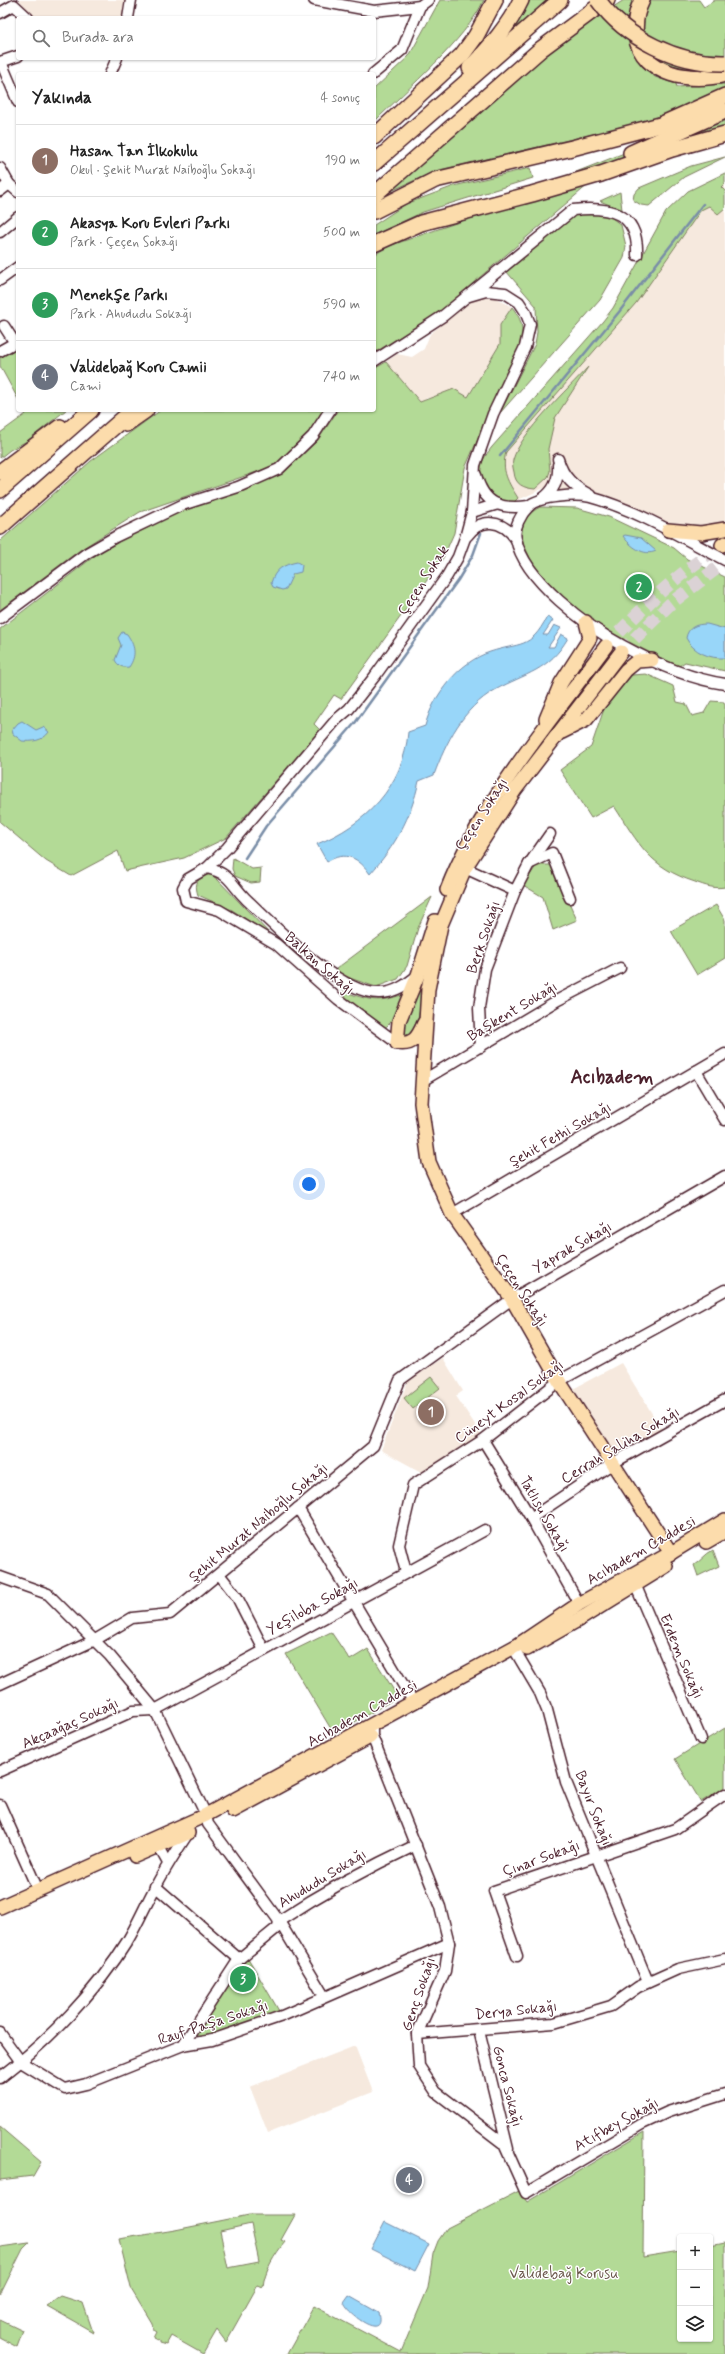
<!DOCTYPE html>
<html lang="tr">
<meta charset="utf-8">
<style>
:root{--surface:#fff;--page:#f2f2f2;--text:#222;--muted:#767676;--line:#e0e0e0;--accent:#0b8043}
body{margin:0;font-family:Mynerve,sans-serif;background:var(--page);color:var(--text)}
.controls{position:absolute;right:12px;bottom:12px;display:grid;overflow:hidden;border-radius:4px;box-shadow:0 1px 3px #0004}
.controls button{width:36px;height:36px;display:grid;place-items:center;padding:0;border:0;border-bottom:1px solid var(--line);background:var(--surface);color:var(--text);font:20px sans-serif}
.you{position:absolute;left:309px;top:1184px;width:14px;height:14px;margin:-10px;border:3px solid #fff;border-radius:50%;background:#1a73e8;box-shadow:0 0 0 6px #1a73e833}
.badge{display:grid;place-items:center;width:26px;height:26px;border-radius:50%;background:var(--accent);color:#fff;font-size:13px;font-weight:700}
.pin{position:absolute;translate:-50% -50%;border:2px solid #fff;box-shadow:0 1px 4px #0006}
.list{margin:0;padding:0;list-style:none}
h2{display:flex;justify-content:space-between;align-items:center;height:52px;margin:0;padding:0 16px;font-size:17px}
h2 small{font-size:13px;font-weight:400;color:var(--muted)}
.list li{display:grid;grid-template-columns:26px 1fr auto;gap:12px;align-items:center;box-sizing:border-box;height:72px;padding:0 16px;border-top:1px solid var(--line)}
.list b{display:block;font-size:15px;white-space:nowrap}
.list p{margin:0;font-size:13px;white-space:nowrap;color:var(--muted)}
.list em{font-size:13px;font-style:normal;color:var(--muted)}
.icon{flex:none;width:22px;height:22px;fill:none;stroke:currentColor;stroke-width:2;stroke-linecap:round;stroke-linejoin:round}
.map{position:relative;flex:none;width:725px;height:2354px;overflow:hidden}
.search{position:absolute;background:var(--surface);box-shadow:0 1px 3px #0004;left:16px;top:16px;width:360px;height:44px;display:flex;align-items:center;gap:10px;box-sizing:border-box;padding:0 14px;border-radius:4px;color:var(--muted);font-size:15px}
.panel{position:absolute;background:var(--surface);box-shadow:0 1px 3px #0004;left:16px;top:72px;width:360px;height:340px;border-radius:4px}
.map>svg:first-child{display:block}
.built{fill:#f6e9de}
.green{fill:#b3da96;stroke:#7e7c60;fill-rule:evenodd}
.water{fill:#98d6f9;stroke:#798da7}
.lines{fill:none;stroke-linecap:round;stroke-linejoin:round}
.stream{stroke:#798da7;stroke-width:2.5}
.major-tunnel{stroke:#dbd2d5;stroke-width:13;stroke-dasharray:13 6;stroke-linecap:butt}
.minor-casing{stroke:#4a1f2b;stroke-width:13}
.major-casing{stroke:#4a1f2b;stroke-width:16}
.highway-casing{stroke:#4a1f2b;stroke-width:18}
.minor{stroke:#fff;stroke-width:10}
.major{stroke:#fcdcac;stroke-width:13}
.highway{stroke:#fcdcac;stroke-width:15}
.highway-bridge-casing{stroke:#4a1f2b;stroke-width:18;stroke-linecap:butt}
.highway-bridge{stroke:#fcdcac;stroke-width:15}
.labels{text-anchor:middle;stroke-width:3;stroke-linejoin:round;paint-order:stroke}
.street-label{font-size:15px;fill:#4a1f2b;stroke:#fff}
.park-label{font-size:15px;fill:#6a574b;stroke:#fff}
.district-label{font-size:19px;font-weight:bold;fill:#4a1f2b;stroke:#fff}
</style>
<div class="map">
<svg width="725" height="2354" viewBox="0 0 725 2354">
<rect width="100%" height="100%" fill="#fff"/>
<filter id="ink" filterUnits="userSpaceOnUse"><feTurbulence type="fractalNoise" baseFrequency=".025" numOctaves="2"/><feDisplacementMap in="SourceGraphic" scale="8" xChannelSelector="R" yChannelSelector="G"/><feConvolveMatrix kernelMatrix="1 2 1 2 8 2 1 2 1" color-interpolation-filters="sRGB"/></filter>
<g filter="url(#ink)">
<g class="built">
<path d="M19 0H126L124 16 118 18H34Z"/>
<path d="M725 173V521L716 526 670 527 592 492 554 493 544 488 514 502H504L481 465 492 447 603 321 613 308 666 212 688 191Z"/>
<path d="M494 297 512 307 500 325V344L468 398H427L421 403 386 362 397 354 412 357 424 349 430 334 474 298Z"/>
<path d="M443 1358 463 1391 456 1396 482 1435 423 1473 381 1450 408 1381Z"/>
<path d="M621 1363 662 1430 613 1459 573 1389Z"/>
<path d="M355 2046 373 2092 268 2133 250 2087Z"/>
</g>
<g class="green">
<path d="M440 0H484C465 41 407 89 374 122V89L409 56Z"/>
<path d="M529 0H549L511 33 528 5Z"/>
<path d="M624 0H635L631 6 628 22 642 66 655 77 676 84 677 87 725 84V90L680 111 641 123 435 171 387 193C464 127 538 54 624 0Z"/>
<path d="M650 0H699L704 7 715 0H725V65C694 75 652 74 644 35 641 22 642 11 650 0Z"/>
<path d="M725 105V131L566 176 652 142Z"/>
<path d="M725 157 684 177 649 206 641 205 633 200 634 194 639 188 691 166Z"/>
<path d="M530 168 533 178 423 212 374 235V225L406 204 454 186Z"/>
<path d="M725 173V183L721 187 725 191V208L718 214 709 206 701 210 636 303 506 452C501 471 508 482 518 498L514 502C495 503 476 487 481 466 482 460 488 452 492 447L603 321 613 308 666 212 688 191Z"/>
<path d="M589 184 438 313 374 353V255L389 246 482 214Z"/>
<path d="M620 192 622 210 600 201Z"/>
<path d="M581 213 608 215 621 225 626 246 624 258 600 300 500 413 535 344 537 332 536 306 506 271 572 214Z"/>
<path d="M512 307C521 318 524 327 521 342L465 468 454 533 443 558 341 699 334 695 314 724 320 730 226 838 184 858 125 871 118 851 71 876 46 861 0 822V629L101 551 183 510 282 474 318 440 338 410H374V369L386 362 420 402 454 389 468 397 500 344V325Z"/>
<path d="M18 346V399L0 366V355Z"/>
<path d="M588 367 555 418 548 449 550 471 548 477 535 489C524 488 515 485 514 472 513 468 512 464 513 460 520 433 568 389 588 367Z"/>
<path d="M24 410H66L27 441 10 450 0 458V433L26 414Z"/>
<path d="M161 410H323L308 433 274 466 140 512 80 550 0 610V541L91 461Z"/>
<path d="M540 507 577 508 609 517 674 548 687 559 725 577V671L685 662 679 666C625 642 548 604 525 547 518 529 523 516 540 507Z"/>
<path d="M646 674 673 686 677 702 686 704 692 716 704 713 711 701 724 702 725 705V887C714 889 706 886 695 882 649 867 639 844 614 806L591 818 560 770 591 747 605 706 632 675Z"/>
<path d="M233 858 252 869 261 868 260 882 251 883 235 876 232 869Z"/>
<path d="M537 865H552L577 920 553 930 543 897 523 885Z"/>
<path d="M203 875H211L217 879 271 935 232 910 198 895C195 886 196 881 203 875Z"/>
<path d="M432 897 418 928 407 966 398 979 376 987 332 972Z"/>
<path d="M716 905 725 920V958L697 975 671 931Z"/>
<path d="M432 944 416 1030 411 1036 400 1034Z"/>
<path d="M342 991C370 1000 376 1004 404 994 400 1009 395 1021 382 1030L341 995Z"/>
<path d="M431 1377 440 1388 413 1409 404 1398Z"/>
<path d="M713 1550 719 1566 698 1576 694 1565C701 1561 705 1554 713 1550Z"/>
<path d="M331 1632 350 1660 368 1649 398 1697 334 1734 286 1654Z"/>
<path d="M725 1728V1787L701 1802 675 1759Z"/>
<path d="M245 1953 282 2016 183 2045Z"/>
<path d="M0 2127 41 2162 33 2176 0 2180Z"/>
<path d="M644 2132 643 2257 680 2251V2339H710V2246L725 2243V2354H287L314 2306 401 2352 428 2288 433 2254 438 2241 447 2228 519 2191 527 2202Z"/>
<path d="M249 2215H295L281 2240 285 2242C275 2254 264 2271 263 2287L258 2285 226 2342 217 2330 203 2354 171 2336 166 2345 159 2343V2341L153 2338 156 2332 153 2330 152 2323 131 2288 119 2239 175 2230ZM251 2224 259 2262 228 2268 220 2231Z"/>
<path d="M29 2243 23 2249 0 2295V2247Z"/>
<path d="M61 2296 83 2303 93 2332 47 2306Z"/>
<path d="M0 2320 23 2331 17 2347 0 2338Z"/>
</g>
<g class="water">
<path d="M625 535 641 538 656 551C644 557 630 546 623 536Z"/>
<path d="M297 562 302 565 301 572 293 574 286 589 282 590 273 587 271 583C275 569 283 565 297 562Z"/>
<path d="M547 617 553 620 543 635H548L554 625 561 628 548 647H554L561 634 568 638C549 671 526 673 495 690 463 708 446 742 434 775L419 781C411 818 395 846 370 874 359 858 345 850 327 862L317 844C365 825 404 786 408 732L425 726C433 695 459 662 490 652 520 642 530 650 547 617Z"/>
<path d="M707 624 725 629V658C710 659 693 652 686 638 688 627 696 624 707 624Z"/>
<path d="M122 632 127 634C135 646 137 655 129 667 123 668 118 666 115 660L121 645 118 638Z"/>
<path d="M22 721 36 730 43 727 49 732C43 741 32 742 22 741L13 734 12 730 18 723Z"/>
<path d="M385 2222 429 2244 415 2271 371 2249Z"/>
<path d="M349 2296 379 2313C387 2342 349 2316 344 2303Z"/>
</g>
<g class="lines">
<g class="stream">
<path d="M500 456 619 312 703 204"/>
<path d="M245 858 266 826 355 723 458 580 473 555 481 533"/>
</g>
<g class="major-tunnel">
<path d="M606 646C644 606 676 575 722 545"/>
<path d="M621 652 670 604 725 562"/>
</g>
<defs>
<g id="minor">
<path d="M314 0 374 11 420 6"/>
<path d="M0 13 14 5 28 18"/>
<path d="M128 18 131 0"/>
<path d="M0 62 18 56"/>
<path d="M1 62 18 102"/>
<path d="M110 74 117 58"/>
<path d="M373 74 402 50 420 6 428 0"/>
<path d="M0 168 9 184 18 192"/>
<path d="M0 191 9 184"/>
<path d="M0 232 18 217"/>
<path d="M0 280 18 267"/>
<path d="M4 326 15 343"/>
<path d="M0 351 18 341"/>
<path d="M374 361 443 316 573 210C609 206 639 212 637 255"/>
<path d="M558 459C563 477 574 487 590 495"/>
<path d="M476 475C484 504 500 510 529 506"/>
<path d="M542 499C554 491 559 479 558 465"/>
<path d="M472 512 498 504"/>
<path d="M467 536C481 517 502 520 515 538"/>
<path d="M725 560C682 538 638 510 590 497 577 494 539 496 529 506 521 514 513 528 516 539 524 580 588 627 623 646 654 663 690 679 725 684"/>
<path d="M0 618 87 553 115 537 182 505 238 487 279 469 313 436 330 410"/>
<path d="M529 864 552 853 570 898"/>
<path d="M207 868C231 874 230 883 246 899 275 926 340 995 380 993 395 993 407 984 418 975"/>
<path d="M465 868 515 891 485 969 479 1008 481 1047"/>
<path d="M515 891 529 864 550 834"/>
<path d="M397 1043 338 999 276 944 219 910 186 901 183 888 188 879 207 868 227 848 336 720 349 709 375 676 447 576 458 557 465 538 472 512 475 465 493 414 525 347 530 324 525 311 519 302 505 293 486 291 469 296"/>
<path d="M696 1071 725 1120"/>
<path d="M422 1081 558 1000 620 968"/>
<path d="M452 1214 725 1054"/>
<path d="M483 1440 531 1518 579 1604"/>
<path d="M298 1508 414 1703"/>
<path d="M531 1518 613 1463 725 1400"/>
<path d="M406 1572 399 1545 413 1485 483 1440 559 1381 725 1290"/>
<path d="M219 1574 237 1597 264 1650"/>
<path d="M0 1577 48 1594 110 1656 155 1710 206 1815 208 1824 279 1921 324 1996"/>
<path d="M635 1584 701 1739"/>
<path d="M518 1645 517 1654 540 1693 547 1710 566 1782 648 1982"/>
<path d="M0 1684 95 1640 132 1618 170 1614 373 1446 400 1380 512 1299 725 1176"/>
<path d="M372 1728V1736L440 1907 449 1943 445 1971 417 2034 419 2066 436 2092 504 2144 526 2193 642 2124 668 2112 725 2094"/>
<path d="M0 1771 133 1711 155 1710 485 1530"/>
<path d="M0 1805 38 1890"/>
<path d="M159 1847 168 1863"/>
<path d="M155 1886 239 1959"/>
<path d="M517 1956 494 1891 675 1829 725 1794"/>
<path d="M479 2030 508 2149"/>
<path d="M0 2033 21 2062 65 2089 86 2084 183 2045 212 2040 282 2016 449 1943"/>
<path d="M417 2034 554 2023 611 2006 638 1987 678 1969 725 1959"/>
<path d="M183 2045 239 1959 278 1927 279 1921C323 1892 369 1867 416 1845"/>
<path d="M0 2078C48 2041 96 1992 128 1940 138 1923 146 1904 156 1886 166 1867 177 1850 189 1832"/>
</g>
<g id="major">
<path d="M668 530 701 533 725 529"/>
<path d="M722 545 725 543"/>
<path d="M621 652 515 790 465 868 441 925 428 989 421 1103 429 1162 452 1214 512 1299 559 1381 671 1553"/>
<path d="M546 719 561 683 590 638 586 622"/>
<path d="M562 732 586 720 626 670 637 661 652 660"/>
<path d="M447 890C482 800 549 723 606 646"/>
<path d="M397 1043 399 1021 418 975 435 921"/>
<path d="M397 1043C413 1046 418 1037 424 1023"/>
<path d="M706 1542 725 1531"/>
<path d="M527 1649 585 1616 666 1566"/>
<path d="M233 1811 370 1737"/>
<path d="M135 1856 188 1833"/>
<path d="M0 1907 206 1815 518 1645 579 1604 671 1553 725 1520"/>
</g>
<g id="highway">
<path d="M642 0C636 12 634 22 636 36 643 76 692 83 725 74"/>
<path d="M470 68C490 47 509 26 521 0"/>
<path d="M374 137 462 55 476 36 495 0"/>
<path d="M631 153 725 111"/>
<path d="M374 163 560 0"/>
<path d="M374 195 541 49 607 0"/>
<path d="M374 211 435 180 572 148 660 125 725 96"/>
<path d="M374 244 421 223 532 194 601 174 672 149 725 134"/>
<path d="M126 424 146 410"/>
<path d="M0 472 60 427"/>
<path d="M0 490 91 410"/>
<path d="M0 527 133 410"/>
</g>
</defs>
<use href="#minor" class="minor-casing"/>
<use href="#major" class="major-casing"/>
<use href="#highway" class="highway-casing"/>
<use href="#minor" class="minor"/>
<use href="#major" class="major"/>
<use href="#highway" class="highway"/>
<defs>
<path id="highway-bridge" d="M598 0C626 39 678 64 725 63"/>
</defs>
<use href="#highway-bridge" class="highway-bridge-casing"/>
<use href="#highway-bridge" class="highway-bridge"/>
</g>
</g>
<g class="labels">
<g class="street-label">
<text transform="translate(423 580) rotate(-57)" y="5">Çeçen Sokak</text>
<text transform="translate(481 814) rotate(-57)" y="5">Çeçen Sokağı</text>
<text transform="translate(483 937) rotate(-71)" y="5">Berk Sokağı</text>
<text transform="translate(320 963) rotate(41)" y="5">Balkan Sokağı</text>
<text transform="translate(512 1011) rotate(-31)" y="5">Başkent Sokağı</text>
<text transform="translate(560 1134) rotate(-30)" y="5">Şehit Fethi Sokağı</text>
<text transform="translate(572 1247) rotate(-30)" y="5">Yaprak Sokağı</text>
<text transform="translate(522 1290) rotate(57)" y="5">Çeçen Sokağı</text>
<text transform="translate(509 1401) rotate(-36)" y="5">Cüneyt Kosal Sokağı</text>
<text transform="translate(620 1445) rotate(-31)" y="5">Cerrah Saliha Sokağı</text>
<text transform="translate(545 1514) rotate(60)" y="5">Tatlısu Sokağı</text>
<text transform="translate(258 1522) rotate(-40)" y="5">Şehit Murat Naiboğlu Sokağı</text>
<text transform="translate(641 1550) rotate(-30)" y="5">Acıbadem Caddesi</text>
<text transform="translate(312 1606) rotate(-29)" y="5">Yeşiloba Sokağı</text>
<text transform="translate(682 1656) rotate(67)" y="5">Erdem Sokağı</text>
<text transform="translate(362 1713) rotate(-29)" y="5">Acıbadem Caddesi</text>
<text transform="translate(70 1723) rotate(-24)" y="5">Akçaağaç Sokağı</text>
<text transform="translate(594 1808) rotate(69)" y="5">Bayır Sokağı</text>
<text transform="translate(541 1858) rotate(-20)" y="5">Çınar Sokağı</text>
<text transform="translate(322 1878) rotate(-31)" y="5">Ahududu Sokağı</text>
<text transform="translate(418 1994) rotate(-71)" y="5">Genç Sokağı</text>
<text transform="translate(516 2010) rotate(-6)" y="5">Derya Sokağı</text>
<text transform="translate(213 2022) rotate(-18)" y="5">Rauf Paşa Sokağı</text>
<text transform="translate(508 2086) rotate(76)" y="5">Gonca Sokağı</text>
<text transform="translate(616 2124) rotate(-29)" y="5">Atıfbey Sokağı</text>
</g>
<g class="park-label">
<text x="564" y="2278">Validebağ Korusu</text>
</g>
<g class="district-label">
<text x="612" y="1083">Acıbadem</text>
</g>
</g>
</svg>
<div class="controls">
<button>+</button>
<button>−</button>
<button><svg class="icon" aria-label="layers" viewBox="0 0 24 24"><path d="M12 4l9 5-9 5-9-5zM3 14l9 5 9-5"/></svg></button>
</div>
<div class="you"></div>
<div class="pin badge" style="left:431px;top:1412px;background:#8d6e63">1</div>
<div class="pin badge" style="left:639px;top:587px;background:#2e9e5b">2</div>
<div class="pin badge" style="left:243px;top:1979px;background:#2e9e5b">3</div>
<div class="pin badge" style="left:409px;top:2180px;background:#6b7280">4</div>
<div class="search"><svg class="icon" aria-label="search" viewBox="0 0 24 24"><circle cx="10" cy="10" r="6"/><path d="M15 15l6 6"/></svg>Burada ara</div>
<section class="panel">
<h2>Yakında<small>4 sonuç</small></h2>
<ul class="list">
<li><span class="badge" style="background:#8d6e63">1</span><div><b>Hasan Tan İlkokulu</b><p>Okul · Şehit Murat Naiboğlu Sokağı</p></div><em>190 m</em></li>
<li><span class="badge" style="background:#2e9e5b">2</span><div><b>Akasya Koru Evleri Parkı</b><p>Park · Çeçen Sokağı</p></div><em>500 m</em></li>
<li><span class="badge" style="background:#2e9e5b">3</span><div><b>Menekşe Parkı</b><p>Park · Ahududu Sokağı</p></div><em>590 m</em></li>
<li><span class="badge" style="background:#6b7280">4</span><div><b>Validebağ Koru Camii</b><p>Cami</p></div><em>740 m</em></li>
</ul>
</section>
</div>
